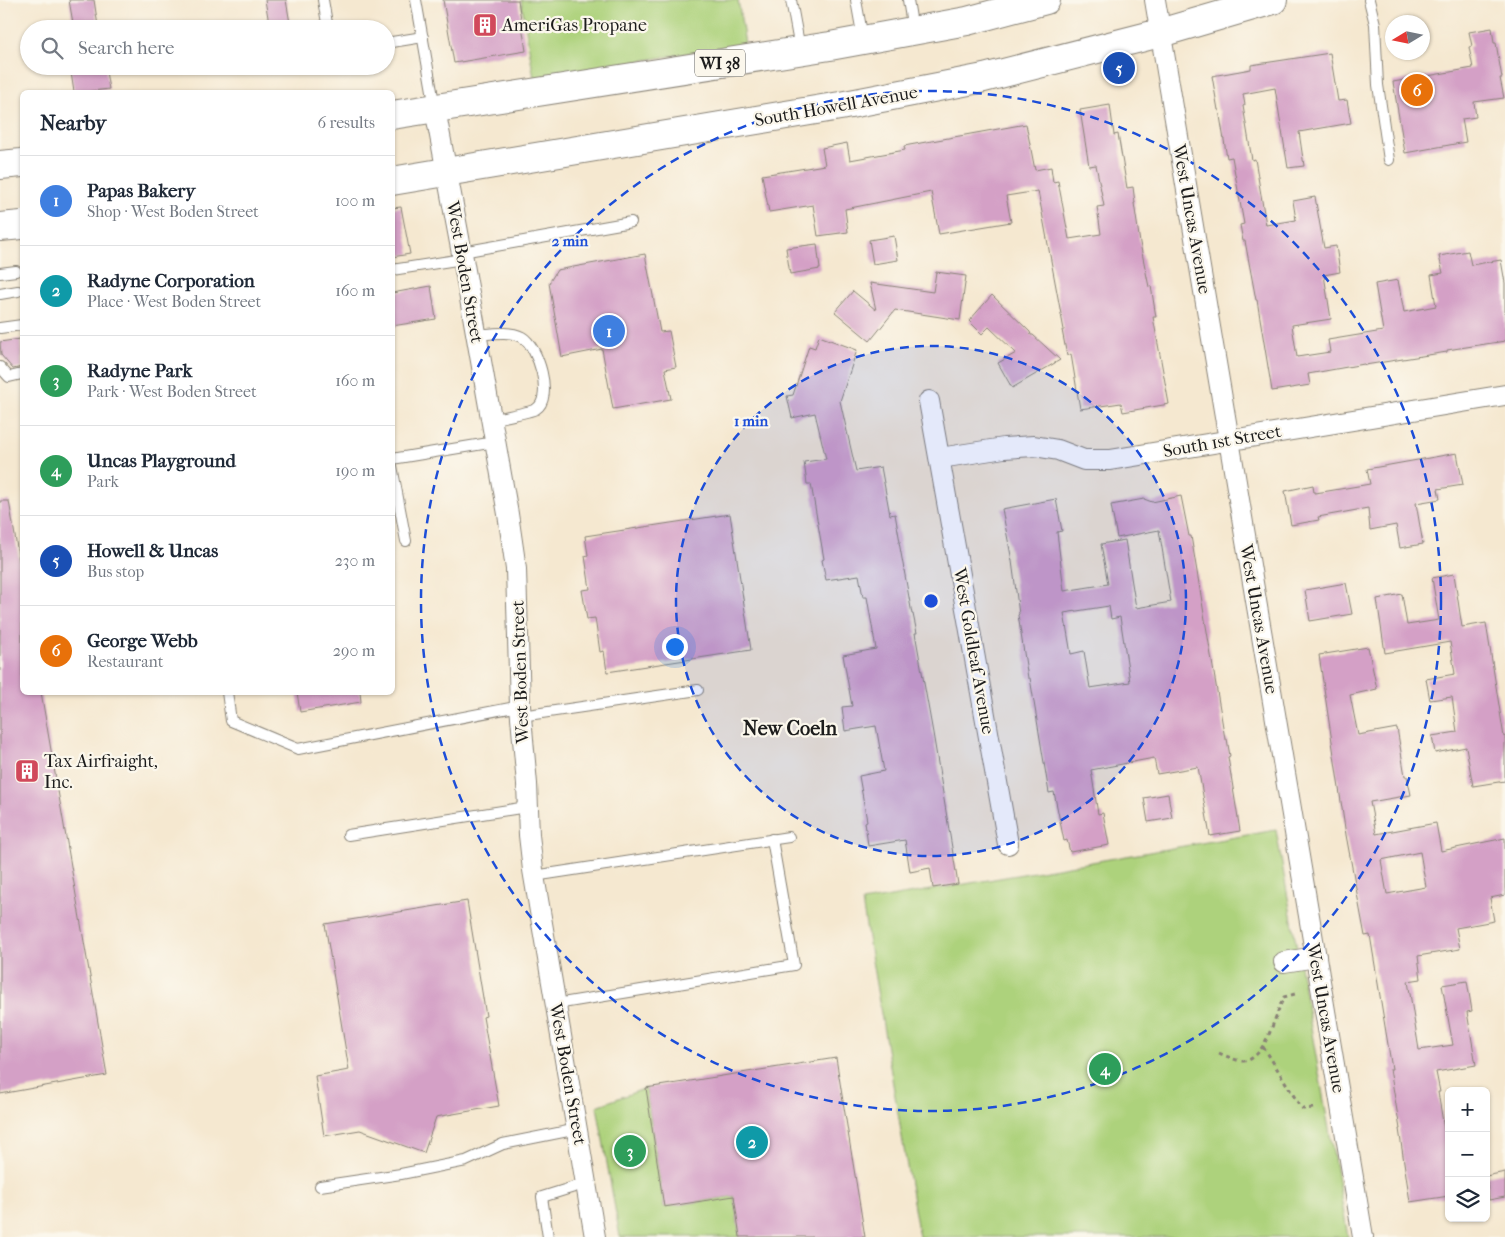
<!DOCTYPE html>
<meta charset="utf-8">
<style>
:root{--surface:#fff;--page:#f2f2f3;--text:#1f2937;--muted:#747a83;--line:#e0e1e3;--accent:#7c3aed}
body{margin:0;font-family:"IM FELL French Canon",serif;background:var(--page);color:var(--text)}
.controls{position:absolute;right:15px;bottom:15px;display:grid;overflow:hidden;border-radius:8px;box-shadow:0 1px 4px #0004}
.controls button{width:45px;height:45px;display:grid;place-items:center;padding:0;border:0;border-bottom:1px solid var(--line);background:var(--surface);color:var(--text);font:25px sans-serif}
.compass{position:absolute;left:1385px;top:15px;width:45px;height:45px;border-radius:50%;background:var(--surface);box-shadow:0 1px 4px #0004;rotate:260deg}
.you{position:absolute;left:674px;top:646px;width:18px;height:18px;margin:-12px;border:4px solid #fff;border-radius:50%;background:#1a73e8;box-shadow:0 0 0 8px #1a73e833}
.badge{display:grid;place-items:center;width:32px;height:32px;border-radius:50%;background:var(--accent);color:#fff;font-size:16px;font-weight:700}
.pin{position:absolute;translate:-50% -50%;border:2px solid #fff;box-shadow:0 1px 5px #0006}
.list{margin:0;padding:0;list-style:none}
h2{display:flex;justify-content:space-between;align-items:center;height:65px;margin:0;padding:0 20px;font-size:21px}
h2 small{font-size:16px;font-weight:400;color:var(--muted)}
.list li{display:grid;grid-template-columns:32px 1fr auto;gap:15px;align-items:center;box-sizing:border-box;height:90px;padding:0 20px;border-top:1px solid var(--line)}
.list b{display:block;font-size:19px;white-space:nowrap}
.list p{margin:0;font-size:16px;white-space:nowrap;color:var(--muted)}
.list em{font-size:16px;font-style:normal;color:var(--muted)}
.icon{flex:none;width:28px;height:28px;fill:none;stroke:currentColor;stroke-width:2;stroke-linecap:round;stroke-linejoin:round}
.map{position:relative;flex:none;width:1505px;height:1237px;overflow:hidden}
.search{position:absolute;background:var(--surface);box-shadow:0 1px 4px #0004;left:20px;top:20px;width:375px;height:55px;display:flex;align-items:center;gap:12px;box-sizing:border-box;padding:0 18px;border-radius:28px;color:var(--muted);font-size:19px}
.panel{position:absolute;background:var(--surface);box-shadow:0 1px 4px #0004;left:20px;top:90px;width:375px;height:605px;border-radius:8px}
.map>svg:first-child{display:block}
.green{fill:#add27c;stroke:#64774c}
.building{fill:#d4a0c6;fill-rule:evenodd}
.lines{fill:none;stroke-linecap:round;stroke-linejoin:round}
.lane-casing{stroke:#888276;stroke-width:12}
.street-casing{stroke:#888276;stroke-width:22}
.primary-casing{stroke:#888276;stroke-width:30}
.path{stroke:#888276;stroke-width:3;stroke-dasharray:4 4;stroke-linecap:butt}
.lane{stroke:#fff;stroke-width:10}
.street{stroke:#fff;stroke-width:20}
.primary{stroke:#fff;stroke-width:28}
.ring{fill:none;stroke:#1d4ed8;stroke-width:2.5;stroke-dasharray:9 6}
.labels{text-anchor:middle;stroke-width:4.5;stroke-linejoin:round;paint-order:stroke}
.shield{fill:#fbf7ec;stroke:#5f5e5a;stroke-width:1}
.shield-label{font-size:16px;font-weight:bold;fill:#1c1c1c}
.poi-label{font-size:18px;fill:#1c1c1c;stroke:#fbf7ec;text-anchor:start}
.street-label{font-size:18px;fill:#1c1c1c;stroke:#fbf7ec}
.quarter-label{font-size:20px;font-weight:bold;fill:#1c1c1c;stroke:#fbf7ec}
.centre{fill:#1d4ed8;stroke:#fbf7ec;stroke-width:2.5}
.ring-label{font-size:15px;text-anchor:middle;font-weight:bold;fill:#1d4ed8;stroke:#fbf7ec;stroke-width:4.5;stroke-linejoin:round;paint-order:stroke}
</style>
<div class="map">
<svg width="1505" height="1237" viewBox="0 0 1505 1237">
<rect width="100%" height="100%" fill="#fbf7ec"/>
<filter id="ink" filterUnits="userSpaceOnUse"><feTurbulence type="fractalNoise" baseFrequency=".02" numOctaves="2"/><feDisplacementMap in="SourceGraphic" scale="10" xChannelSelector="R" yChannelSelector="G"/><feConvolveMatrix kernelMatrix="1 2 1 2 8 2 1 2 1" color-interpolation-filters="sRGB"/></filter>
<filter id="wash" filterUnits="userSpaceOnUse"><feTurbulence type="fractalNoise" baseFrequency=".0096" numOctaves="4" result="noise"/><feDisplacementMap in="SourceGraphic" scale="20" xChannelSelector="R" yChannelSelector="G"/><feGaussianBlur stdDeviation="1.12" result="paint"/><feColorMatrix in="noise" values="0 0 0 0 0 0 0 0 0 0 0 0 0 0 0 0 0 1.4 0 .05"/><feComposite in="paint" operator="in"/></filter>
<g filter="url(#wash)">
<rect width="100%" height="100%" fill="#f5e8d0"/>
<g class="green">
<path d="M521 0H738L745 44 534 78Z"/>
<path d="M1276 830 1348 1237H919L862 902Z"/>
<path d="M646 1088 664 1207 734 1196 740 1237H620L597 1106Z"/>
</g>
<g id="blocks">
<g class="building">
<path d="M69 0H94L98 26 74 29Z"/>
<path d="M265 0H286L291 29H270Z"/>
<path d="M443 0H518L526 51 454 63Z"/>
<path d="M1492 28 1494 43H1496L1502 78H1500L1504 98 1474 102 1476 117 1462 119 1466 142 1405 153 1393 82 1473 68 1469 47 1472 46 1469 32Z"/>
<path d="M1330 53 1338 101 1347 100 1351 123 1299 132 1304 166 1288 168 1275 88 1243 94 1245 105 1243 106 1252 160 1255 159 1266 225 1296 220 1293 201 1315 197 1324 248 1336 246 1340 272 1324 275 1331 319 1292 325 1297 357 1330 352 1328 340 1383 331 1375 284 1398 280 1404 312 1436 306 1431 275 1443 273 1439 256 1468 251 1471 265 1501 260 1505 283V341L1447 350V352L1365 365 1364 364 1308 374 1310 385 1272 391 1257 300H1256L1245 241H1243L1240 225 1244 224 1232 157 1227 158 1219 110H1218L1212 76 1251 69V65Z"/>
<path d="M70 66H105L109 89 84 92H74Z"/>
<path d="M1110 105 1114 135 1118 134 1127 188 1133 187 1135 203H1134L1140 243 1149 287 1151 286 1156 317H1153L1169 404 1123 412 1121 403 1080 409 1071 354 1067 356 1062 330H1064L1038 191 1006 196 1011 222 939 234 931 192 845 209 848 232 818 236 813 205 769 212 762 175 825 165 822 148 847 143 850 160 905 150 904 146 1026 124 1035 170 1051 167 1053 182 1058 181 1069 239 1101 234 1097 207 1104 206 1096 165 1089 166 1080 110Z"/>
<path d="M401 207 410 254 392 257V208Z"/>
<path d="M894 236 898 260 873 264 869 240Z"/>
<path d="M817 244 820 269 790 274 786 248Z"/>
<path d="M645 254 660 332 669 331 676 367 665 369 671 399 613 409 602 349 562 357 549 283 557 270Z"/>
<path d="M936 272 966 276 960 320 895 310 870 341 835 312 853 291 876 310 870 283 933 292Z"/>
<path d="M431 286 436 319 392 326V293Z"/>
<path d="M992 295 1030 332 1031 335H1033L1060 360 1012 388 998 363 1016 353 989 327 982 334 969 321Z"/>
<path d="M819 336 857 350 840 401 856 471 881 467 890 515 895 514 900 542H899L912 614H913L917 633H915L933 733 958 884 933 888 930 868 910 872 905 840 868 846 865 822 867 821 859 776 884 771 876 726 845 731 842 707 852 706 843 655 876 649 867 597H863L859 575 826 580 822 560 824 559 811 484H807L804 462 826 459 815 413 792 418 787 396 793 395 809 346 815 348Z"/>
<path d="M20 339 22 367 13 369 1 355 0 342Z"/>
<path d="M1457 453 1463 485 1438 489 1440 499 1416 503 1423 544 1400 548 1396 525 1370 530 1368 508 1318 517 1319 520 1291 525 1285 491 1313 485 1314 493 1322 492 1370 484 1367 469Z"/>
<path d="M1181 496 1189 536H1191L1225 739H1227L1230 756 1228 757 1240 831 1210 836 1198 767 1157 774 1154 758 1091 770 1098 814 1103 813 1109 845 1070 852 1067 840 1064 841 1054 792 1049 793 1030 678H1028L1018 615 1019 614 1012 561 1002 509 1056 499 1062 531 1057 532 1064 591 1108 584 1101 544 1125 540 1136 608 1171 602 1159 530 1117 538 1111 505 1144 499 1152 502ZM1109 606 1111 619 1120 617 1130 682 1090 688 1084 651 1071 654 1064 613Z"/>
<path d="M0 501H9L22 577V692H41L107 1075 0 1094Z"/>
<path d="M730 514 751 650 607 672 604 651 600 652 595 618 587 619 582 590 590 589 585 556 588 555 585 536Z"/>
<path d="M1454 574 1462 627 1486 623 1504 737 1505 736V781L1473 786 1466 747 1435 753 1432 736 1457 732 1452 697 1430 700 1426 679 1455 674 1450 642 1385 653 1377 599 1402 594 1407 625 1439 620 1432 578Z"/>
<path d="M1346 583 1352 614 1310 621 1305 590Z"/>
<path d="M1368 647 1377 689 1350 695 1358 735 1397 728 1405 776H1407L1411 795 1370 802 1376 834 1436 823 1441 851 1505 838V895L1490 898 1494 921 1456 928 1460 949 1418 956 1421 979 1408 981 1419 1050 1453 1045 1442 985 1467 981 1472 1011 1467 1012 1476 1065 1436 1072 1440 1092H1438L1449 1159V1196L1410 1202 1399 1129H1400L1390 1069H1392L1370 935 1365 936 1346 835 1319 655ZM1420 852 1426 887 1387 894 1381 860Z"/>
<path d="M297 692H360L361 702 300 712Z"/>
<path d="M1168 794 1172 818 1148 822 1144 798Z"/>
<path d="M467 901 486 1016 483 1017 499 1106 436 1117 424 1153 360 1130 324 1136 315 1076 349 1070 325 924Z"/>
<path d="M836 1058 865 1237H740L734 1196 664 1207 646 1088Z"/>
<path d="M1505 1172V1197L1489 1200 1486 1176Z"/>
</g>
</g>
</g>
<g filter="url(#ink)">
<use href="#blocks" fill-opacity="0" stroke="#888276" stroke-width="1"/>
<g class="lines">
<defs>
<g id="lane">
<path d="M323 0 328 29"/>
<path d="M416 0 435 108"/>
<path d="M791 0 800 49"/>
<path d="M856 0 863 39"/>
<path d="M908 0 913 30"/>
<path d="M1369 0 1375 24 1378 85 1389 160"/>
<path d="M386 43 423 37"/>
<path d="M462 252 631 222"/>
<path d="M392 270 463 259"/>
<path d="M0 273 16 271"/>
<path d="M0 294 18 291"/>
<path d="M0 328 22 325"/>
<path d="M476 335C490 334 509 330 522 337 538 346 554 398 536 409 528 413 501 417 491 420"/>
<path d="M0 367 9 377 22 374"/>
<path d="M392 459 495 442"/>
<path d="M392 466 406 541"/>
<path d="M227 692 231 721 298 749 520 706"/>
<path d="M521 716 698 690"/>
<path d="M348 835 527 807"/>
<path d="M534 876 789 837"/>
<path d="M556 1004 794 965 772 839"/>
<path d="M320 1186 401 1174 466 1161 503 1144 578 1129"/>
<path d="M548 1237 542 1197 587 1183"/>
</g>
<g id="street">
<path d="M1155 0 1363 1237"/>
<path d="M435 109 463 259 508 514 516 569 520 706 527 784 529 835 533 870 595 1237"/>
<path d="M929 401 1008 844"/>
<path d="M940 458 1004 448 1034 446 1058 450 1084 460H1110L1505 395"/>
<path d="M1284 962 1316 957"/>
</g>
<g id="primary">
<path d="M392 115 830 46 967 21 1046 0"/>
<path d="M0 165 22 163"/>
<path d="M392 181 840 106 984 78 1160 33 1273 0"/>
<path d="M0 227 22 225"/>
</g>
</defs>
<use href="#lane" class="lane-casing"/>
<use href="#street" class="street-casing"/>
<use href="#primary" class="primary-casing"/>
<g class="path">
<path d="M1263 1047 1268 1054 1300 1106 1303 1109 1314 1108"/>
<path d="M1219 1053C1226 1056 1234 1060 1242 1061 1265 1062 1275 1014 1284 997L1295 994"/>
</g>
<use href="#lane" class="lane"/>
<use href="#street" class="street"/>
<use href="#primary" class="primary"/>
</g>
</g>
<circle cx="931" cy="601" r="255" fill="#1d4ed8" fill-opacity=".12"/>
<g class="ring">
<circle cx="931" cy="601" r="255"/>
<circle cx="931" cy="601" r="510"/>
</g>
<defs>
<symbol id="building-square" viewBox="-11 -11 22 22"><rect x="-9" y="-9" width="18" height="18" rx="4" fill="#d1495b" stroke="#fbf7ec"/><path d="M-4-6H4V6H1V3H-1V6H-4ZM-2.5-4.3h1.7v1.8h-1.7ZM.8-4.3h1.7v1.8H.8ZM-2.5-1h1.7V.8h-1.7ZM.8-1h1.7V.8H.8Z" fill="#fff"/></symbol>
</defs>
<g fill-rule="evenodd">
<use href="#building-square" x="471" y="11" width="28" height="28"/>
<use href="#building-square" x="13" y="757" width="28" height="28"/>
</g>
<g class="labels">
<rect class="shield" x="695" y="49.5" width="50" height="27" rx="4"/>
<g class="shield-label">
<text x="720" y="69">WI 38</text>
</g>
<g class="poi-label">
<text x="502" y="31">AmeriGas Propane</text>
<text x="44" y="767">Tax Airfraight,<tspan x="44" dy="21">Inc.</tspan></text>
</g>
<g class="street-label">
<text transform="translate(836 106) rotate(-10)" y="6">South Howell Avenue</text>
<text transform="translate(1192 219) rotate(80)" y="6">West Uncas Avenue</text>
<text transform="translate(465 272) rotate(80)" y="6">West Boden Street</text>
<text transform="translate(1222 441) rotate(-10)" y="6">South 1st Street</text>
<text transform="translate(1259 619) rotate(80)" y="6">West Uncas Avenue</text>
<text transform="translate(974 651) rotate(80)" y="6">West Goldleaf Avenue</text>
<text transform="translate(520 672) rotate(-92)" y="6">West Boden Street</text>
<text transform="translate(1326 1018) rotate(80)" y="6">West Uncas Avenue</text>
<text transform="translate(568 1074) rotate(80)" y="6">West Boden Street</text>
</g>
<g class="quarter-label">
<text x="790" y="735">New Coeln</text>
</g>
</g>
<circle cx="931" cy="601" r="8" class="centre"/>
<g class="ring-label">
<text x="570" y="246">2 min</text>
<text x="751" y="426">1 min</text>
</g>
</svg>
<div class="controls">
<button>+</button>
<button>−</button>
<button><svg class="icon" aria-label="layers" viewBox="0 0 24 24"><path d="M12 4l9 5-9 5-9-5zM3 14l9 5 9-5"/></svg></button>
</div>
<svg class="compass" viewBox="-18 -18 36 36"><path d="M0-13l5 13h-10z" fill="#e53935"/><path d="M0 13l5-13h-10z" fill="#747a83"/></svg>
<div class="you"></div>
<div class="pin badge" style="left:609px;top:331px;background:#3f7fe0">1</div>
<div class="pin badge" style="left:752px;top:1142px;background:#0f9aa8">2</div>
<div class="pin badge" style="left:630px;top:1151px;background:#2e9e5b">3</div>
<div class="pin badge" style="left:1105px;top:1069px;background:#2e9e5b">4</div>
<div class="pin badge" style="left:1119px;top:68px;background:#1a4fb4">5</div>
<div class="pin badge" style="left:1417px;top:90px;background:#e8710a">6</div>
<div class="search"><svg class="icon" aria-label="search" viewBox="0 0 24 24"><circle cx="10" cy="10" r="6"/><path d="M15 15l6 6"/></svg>Search here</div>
<section class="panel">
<h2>Nearby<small>6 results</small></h2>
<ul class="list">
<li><span class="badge" style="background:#3f7fe0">1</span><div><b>Papas Bakery</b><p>Shop · West Boden Street</p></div><em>100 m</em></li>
<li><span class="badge" style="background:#0f9aa8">2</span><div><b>Radyne Corporation</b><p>Place · West Boden Street</p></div><em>160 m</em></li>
<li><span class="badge" style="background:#2e9e5b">3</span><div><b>Radyne Park</b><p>Park · West Boden Street</p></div><em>160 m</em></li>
<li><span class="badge" style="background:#2e9e5b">4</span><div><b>Uncas Playground</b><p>Park</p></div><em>190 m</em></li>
<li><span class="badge" style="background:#1a4fb4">5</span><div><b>Howell &amp; Uncas</b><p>Bus stop</p></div><em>230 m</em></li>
<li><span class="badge" style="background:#e8710a">6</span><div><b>George Webb</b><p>Restaurant</p></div><em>290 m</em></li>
</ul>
</section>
</div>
